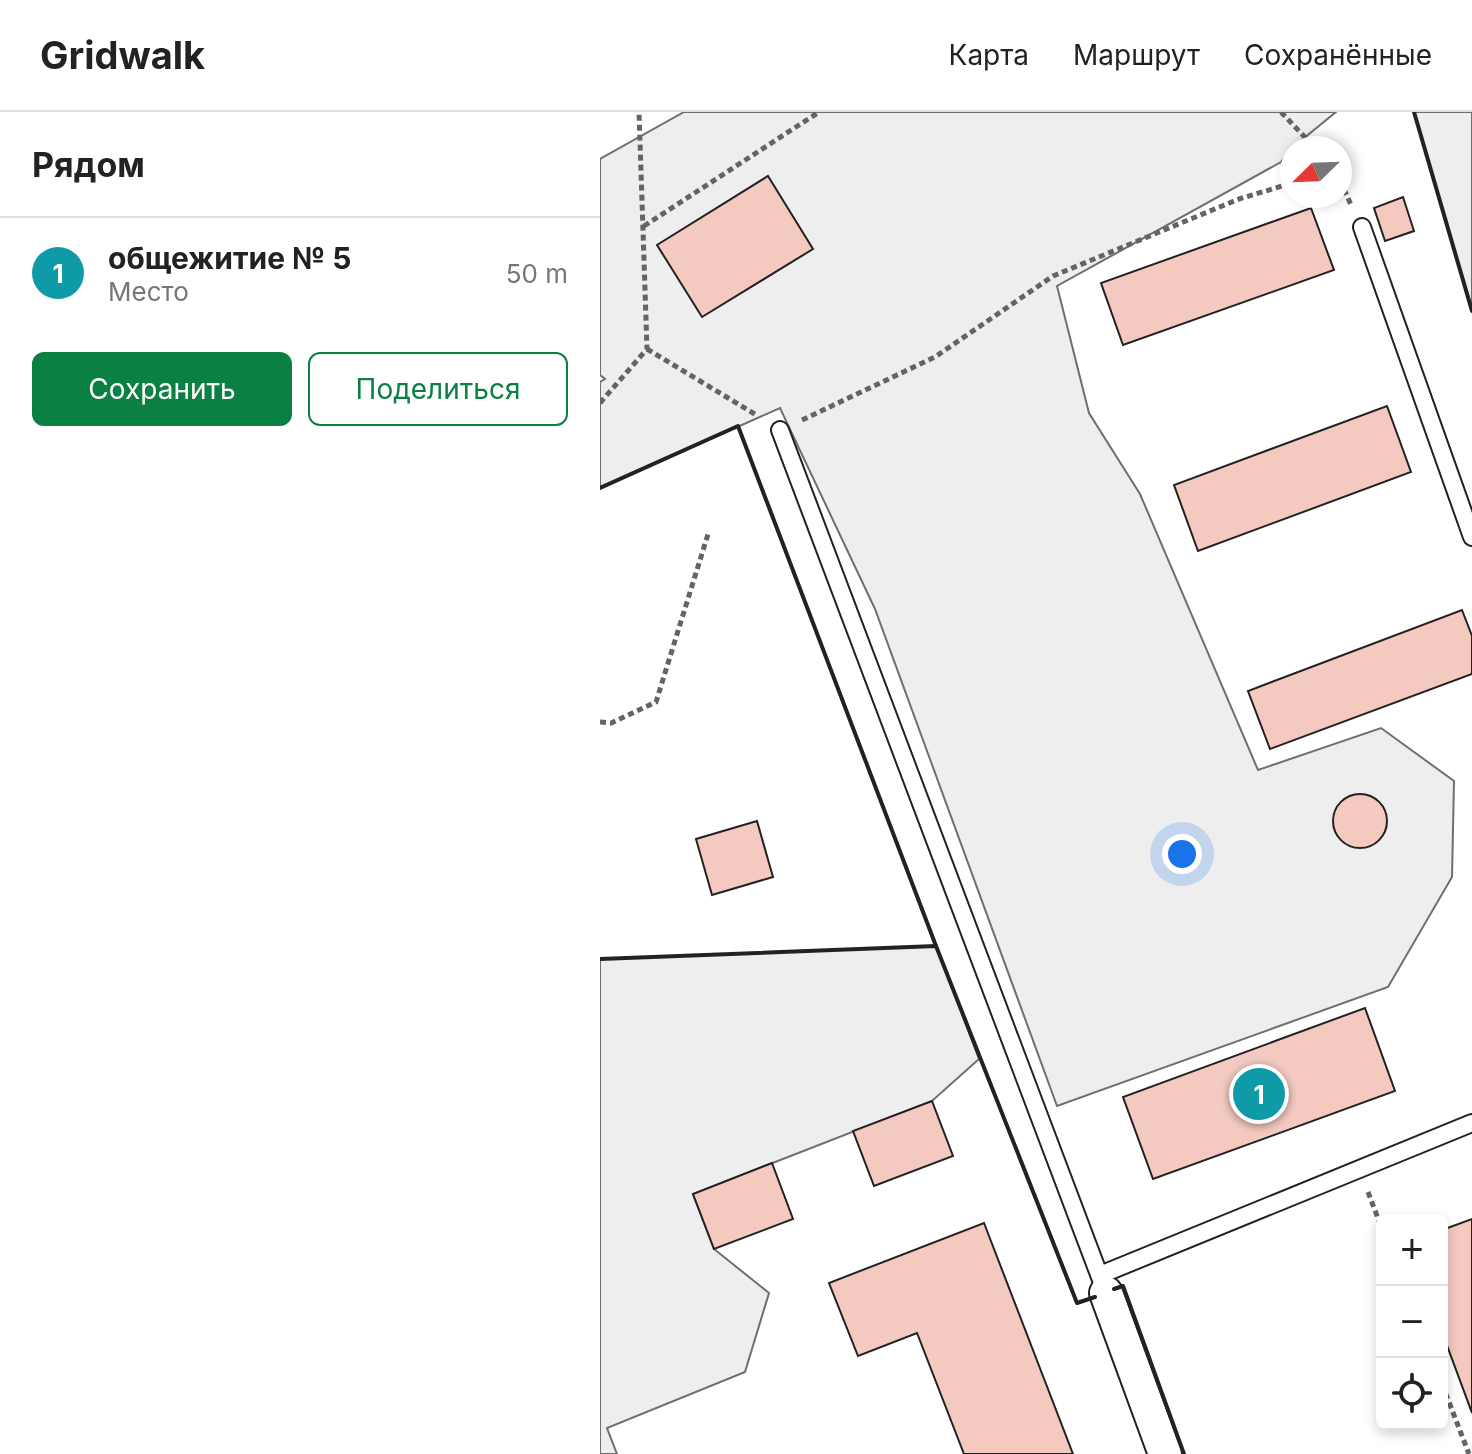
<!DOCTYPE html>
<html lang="ru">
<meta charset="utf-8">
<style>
:root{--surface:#fff;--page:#f2f2f2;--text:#222;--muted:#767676;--line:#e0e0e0;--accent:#0b8043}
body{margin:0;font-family:Inter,sans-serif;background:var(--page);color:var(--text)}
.controls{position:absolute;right:24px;bottom:24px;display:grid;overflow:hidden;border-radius:12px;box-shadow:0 4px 12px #0003}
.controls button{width:72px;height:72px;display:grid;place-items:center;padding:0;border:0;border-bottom:2px solid var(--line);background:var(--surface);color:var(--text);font:40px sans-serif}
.compass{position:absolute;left:680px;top:24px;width:72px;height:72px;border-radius:50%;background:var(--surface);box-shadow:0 4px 12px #0003;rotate:247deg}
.you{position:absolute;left:582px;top:742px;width:28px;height:28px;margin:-20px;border:6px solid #fff;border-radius:50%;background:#1a73e8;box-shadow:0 0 0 12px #1a73e833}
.badge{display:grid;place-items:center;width:52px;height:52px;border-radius:50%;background:var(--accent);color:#fff;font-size:26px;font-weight:700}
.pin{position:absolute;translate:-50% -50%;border:4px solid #fff;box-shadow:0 2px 8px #0006}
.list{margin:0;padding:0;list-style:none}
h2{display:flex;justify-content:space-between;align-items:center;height:104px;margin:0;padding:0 32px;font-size:34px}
h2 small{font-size:26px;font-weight:400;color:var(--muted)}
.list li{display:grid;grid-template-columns:52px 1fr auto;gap:24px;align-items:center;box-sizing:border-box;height:112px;padding:0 32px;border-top:2px solid var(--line)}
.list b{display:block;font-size:30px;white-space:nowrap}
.list p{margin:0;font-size:26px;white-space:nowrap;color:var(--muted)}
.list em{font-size:26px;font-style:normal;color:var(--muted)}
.actions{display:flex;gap:16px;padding:24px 32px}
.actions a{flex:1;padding:18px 0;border:2px solid var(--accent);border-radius:12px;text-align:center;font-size:28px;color:var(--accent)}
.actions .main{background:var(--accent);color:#fff}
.icon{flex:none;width:44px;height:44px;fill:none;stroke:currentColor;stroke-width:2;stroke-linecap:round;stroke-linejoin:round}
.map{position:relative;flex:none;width:872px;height:1342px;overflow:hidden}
header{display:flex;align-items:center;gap:48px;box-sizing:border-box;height:112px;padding:0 40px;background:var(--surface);border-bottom:2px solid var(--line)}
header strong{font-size:38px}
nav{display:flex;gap:44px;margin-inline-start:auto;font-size:28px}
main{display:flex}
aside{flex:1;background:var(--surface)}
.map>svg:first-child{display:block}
.green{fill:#eee;stroke:#6f6f6f;stroke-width:2}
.building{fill:#f3c9c0;stroke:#222;stroke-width:2}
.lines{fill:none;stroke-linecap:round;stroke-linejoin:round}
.service-casing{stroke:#222;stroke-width:20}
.minor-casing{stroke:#222;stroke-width:36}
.path{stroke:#646464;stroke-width:5;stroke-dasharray:6 4;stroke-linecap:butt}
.service{stroke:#fff;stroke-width:16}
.minor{stroke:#fff;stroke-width:32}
.wall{stroke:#222;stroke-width:4}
</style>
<header>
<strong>Gridwalk</strong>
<nav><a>Карта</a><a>Маршрут</a><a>Сохранённые</a></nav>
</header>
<main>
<aside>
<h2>Рядом<small></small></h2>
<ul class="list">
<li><span class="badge" style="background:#0f9aa8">1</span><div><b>общежитие № 5</b><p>Место</p></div><em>50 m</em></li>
</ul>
<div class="actions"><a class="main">Сохранить</a><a>Поделиться</a></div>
</aside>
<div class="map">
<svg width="872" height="1342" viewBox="0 0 872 1342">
<rect width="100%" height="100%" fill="#fff"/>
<g class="green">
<path d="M84 0H736L692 36 681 50 457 174 489 301 540 382 658 658 781 616 854 669 852 765 788 875 457 994 275 497 180 296 0 376V270L5 267 0 263V47Z"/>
<path d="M814 0H872V199Z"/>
<path d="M336 834 379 947 332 989 93 1082 114 1137 169 1181 145 1260 7 1316 17 1342H0V847Z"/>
</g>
<g class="building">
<path d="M168 64 213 137 102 205 57 133Z"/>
<path d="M803 85 814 119 785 129 774 96Z"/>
<path d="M711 96 734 158 523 233 501 171Z"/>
<path d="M787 294 811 360 598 439 574 373Z"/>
<path d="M862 498 872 524V562L670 637 648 579Z"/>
<circle cx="760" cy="709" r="27"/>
<path d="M157 709 173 765 112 783 96 727Z"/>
<path d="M765 896 795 979 553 1067 523 985Z"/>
<path d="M332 989 353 1044 274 1074 253 1019Z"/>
<path d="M172 1051 193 1107 114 1137 93 1082Z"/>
<path d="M872 1107V1301L842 1220V1118Z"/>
<path d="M384 1111 473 1342H364L317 1221 258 1244 229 1171Z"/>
</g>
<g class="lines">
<defs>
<g id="service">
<path d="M762 115 872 425"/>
<path d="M180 318 506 1181"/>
<path d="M500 1163 872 1011"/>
</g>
<path id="minor" d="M506 1181 565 1342"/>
</defs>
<use href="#service" class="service-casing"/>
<use href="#minor" class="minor-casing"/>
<g class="path">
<path d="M681 0 715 36"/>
<path d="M740 68 751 93"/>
<path d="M44 114 219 0"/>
<path d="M47 237 158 304"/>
<path d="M0 291 47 237 39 0"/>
<path d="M202 308 335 245 453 164 639 87 692 71"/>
<path d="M0 610 11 611 56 590 109 419"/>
<path d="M768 1080 782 1117"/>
<path d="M842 1272 869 1342"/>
</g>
<use href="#service" class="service"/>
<use href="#minor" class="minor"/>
<g class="wall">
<path d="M814 0 872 199"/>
<path d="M0 376 138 314 336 834"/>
<path d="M0 847 336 834 477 1191 495 1185"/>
<path d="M514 1177 523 1174 584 1342"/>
</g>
</g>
</svg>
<div class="controls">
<button>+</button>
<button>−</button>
<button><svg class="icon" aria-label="locate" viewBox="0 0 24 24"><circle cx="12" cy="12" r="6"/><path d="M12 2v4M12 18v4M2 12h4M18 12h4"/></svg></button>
</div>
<svg class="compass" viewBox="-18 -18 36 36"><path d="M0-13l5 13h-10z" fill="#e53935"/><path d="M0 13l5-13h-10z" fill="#767676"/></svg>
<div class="you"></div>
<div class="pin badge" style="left:659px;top:982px;background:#0f9aa8">1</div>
</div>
</main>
